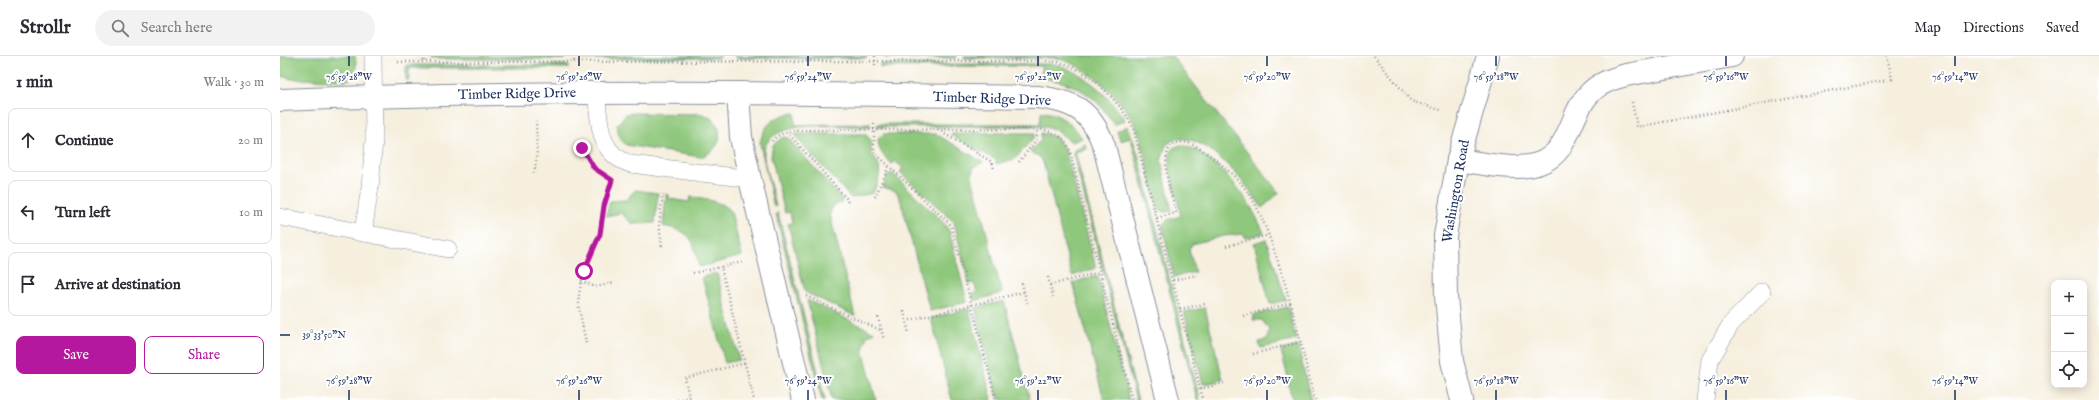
<!DOCTYPE html>
<meta charset="utf-8">
<style>
:root{--surface:#fff;--page:#f2f2f3;--text:#2b2b33;--muted:#7c7c81;--line:#e1e1e2;--accent:#b5179e}
body{margin:0;font-family:"IM FELL English",serif;background:var(--page);color:var(--text)}
.controls{position:absolute;right:12px;bottom:12px;display:grid;overflow:hidden;border-radius:8px;box-shadow:0 2px 10px #0003}
.controls button{width:36px;height:36px;display:grid;place-items:center;padding:0;border:0;border-bottom:1px solid var(--line);background:var(--surface);color:var(--text);font:20px sans-serif}
.stop{position:absolute;width:12px;height:12px;margin:-9px;border:3px solid #b5179e;border-radius:50%;background:#fff}
.stop.end{background:#b5179e;border-color:#fff;box-shadow:0 1px 4px #0008}
.list{margin:0;padding:0;list-style:none}
h2{display:flex;justify-content:space-between;align-items:center;height:52px;margin:0;padding:0 16px;font-size:17px}
h2 small{font-size:13px;font-weight:400;color:var(--muted)}
.list li{display:grid;grid-template-columns:26px 1fr auto;gap:12px;align-items:center;box-sizing:border-box;height:64px;margin:0 8px 8px;padding:0 8px;border:1px solid var(--line);border-radius:8px}
.list b{display:block;font-size:15px;white-space:nowrap}
.list em{font-size:13px;font-style:normal;color:var(--muted)}
.actions{display:flex;gap:8px;padding:12px 16px}
.actions a{flex:1;padding:9px 0;border:1px solid var(--accent);border-radius:8px;text-align:center;font-size:14px;color:var(--accent)}
.actions .main{background:var(--accent);color:#fff}
.icon{flex:none;width:22px;height:22px;fill:none;stroke:currentColor;stroke-width:2;stroke-linecap:round;stroke-linejoin:round}
.map{position:relative;flex:none;width:1819px;height:344px;overflow:hidden}
header{display:flex;align-items:center;gap:24px;box-sizing:border-box;height:56px;padding:0 20px;background:var(--surface);border-bottom:1px solid var(--line)}
header strong{font-size:19px}
nav{display:flex;gap:22px;margin-inline-start:auto;font-size:14px}
.search{width:280px;height:36px;background:var(--page);display:flex;align-items:center;gap:10px;box-sizing:border-box;padding:0 14px;border-radius:22px;color:var(--muted);font-size:15px}
main{display:flex}
aside{flex:1;background:var(--surface)}
.map>svg:first-child{display:block}
.green{fill:#8fc87b;stroke:#557c6c}
.lines{fill:none;stroke-linecap:round;stroke-linejoin:round}
.lane-casing{stroke:#888f9e;stroke-width:18}
.street-casing{stroke:#888f9e;stroke-width:24}
.secondary-casing{stroke:#888f9e;stroke-width:24}
.path{stroke:#888f9e;stroke-width:2.5;stroke-dasharray:1 3;stroke-linecap:butt}
.lane{stroke:#fff;stroke-width:17}
.street{stroke:#fff;stroke-width:22}
.secondary{stroke:#fff;stroke-width:22}
.route{stroke:#b5179e;stroke-width:5}
.ticks{fill:none;stroke:#1b2f5e;stroke-width:1.5}
.labels{text-anchor:middle;stroke-width:4;stroke-linejoin:round;paint-order:stroke}
.street-label{font-size:14px;fill:#1b2f5e;stroke:#fff}
.ticks-label{font-size:10px;text-anchor:middle;fill:#1b2f5e;stroke:#fff;stroke-width:4;stroke-linejoin:round;paint-order:stroke}
</style>
<header>
<strong>Strollr</strong>
<div class="search"><svg class="icon" aria-label="search" viewBox="0 0 24 24"><circle cx="10" cy="10" r="6"/><path d="M15 15l6 6"/></svg>Search here</div>
<nav><a>Map</a><a>Directions</a><a>Saved</a></nav>
</header>
<main>
<aside>
<h2>1 min<small>Walk · 30 m</small></h2>
<ul class="list">
<li><svg class="icon" aria-label="ahead" viewBox="0 0 24 24"><path d="M12 20V5M6 11l6-6 6 6"/></svg><div><b>Continue</b></div><em>20 m</em></li>
<li><svg class="icon" aria-label="left" viewBox="0 0 24 24"><path d="M17 20v-9H6M10 6l-5 5 5 5"/></svg><div><b>Turn left</b></div><em>10 m</em></li>
<li><svg class="icon" aria-label="arrive" viewBox="0 0 24 24"><path d="M6 21V4h12l-3 4 3 4H6"/></svg><div><b>Arrive at destination</b></div></li>
</ul>
<div class="actions"><a class="main">Save</a><a>Share</a></div>
</aside>
<div class="map">
<svg width="1819" height="344" viewBox="0 0 1819 344">
<rect width="100%" height="100%" fill="#fff"/>
<filter id="ink" filterUnits="userSpaceOnUse"><feTurbulence type="fractalNoise" baseFrequency=".025" numOctaves="2"/><feDisplacementMap in="SourceGraphic" scale="8" xChannelSelector="R" yChannelSelector="G"/><feConvolveMatrix kernelMatrix="1 2 1 2 8 2 1 2 1" color-interpolation-filters="sRGB"/></filter>
<filter id="wash" filterUnits="userSpaceOnUse"><feTurbulence type="fractalNoise" baseFrequency=".012" numOctaves="4" result="noise"/><feDisplacementMap in="SourceGraphic" scale="16" xChannelSelector="R" yChannelSelector="G"/><feGaussianBlur stdDeviation="0.9" result="paint"/><feColorMatrix in="noise" values="0 0 0 0 0 0 0 0 0 0 0 0 0 0 0 0 0 1.4 0 .05"/><feComposite in="paint" operator="in"/></filter>
<g filter="url(#wash)">
<rect width="100%" height="100%" fill="#f6efde"/>
<g class="green">
<path d="M0 0H75C77 9 77 21 66 24L12 23 0 20Z"/>
<path d="M150 0H287L284 3H153Z"/>
<path d="M300 0H441L439 2 303 3Z"/>
<path d="M454 0H588L586 2H457Z"/>
<path d="M603 0H676V2H605Z"/>
<path d="M684 0H892L999 137 982 152C968 129 915 62 886 89L881 104 892 155 885 156 878 153 860 80 854 66 845 52 820 25 794 8 777 2H684Z"/>
<path d="M600 8H774C804 15 828 39 845 64L834 69C817 39 794 26 762 22L761 10 600 11Z"/>
<path d="M126 9H289V12H129V24H126Z"/>
<path d="M761 56C778 56 793 68 802 82L792 86 774 73 759 70 598 71V68H760Z"/>
<path d="M352 57 423 58C447 67 444 95 420 101L346 89 339 81 337 69 346 58Z"/>
<path d="M515 57V69L590 68V71C565 71 490 61 484 94 482 108 493 136 496 150L494 151 480 87C484 68 495 59 515 57Z"/>
<path d="M848 70 859 101 920 344H917L851 82 840 85 837 75Z"/>
<path d="M672 77H754V81L735 103 716 108V104L671 79Z"/>
<path d="M761 77 776 81 785 93 816 212 792 220 763 106 760 101 750 96 761 84Z"/>
<path d="M516 78H585L591 84V99C605 111 599 122 593 137L571 142 515 80Z"/>
<path d="M603 78H656L703 106 693 112 692 121 722 237 694 245 692 238 697 236 694 227 689 228 674 166 620 116 623 112 615 105 612 108C604 101 598 95 598 83Z"/>
<path d="M503 81 508 82 562 143V146L552 150 550 159 575 260 525 236 508 168 512 167 510 156 505 157 491 100 493 89Z"/>
<path d="M805 88 807 93 795 96 858 344H856L793 97 796 92Z"/>
<path d="M901 89C913 91 922 98 931 105 957 126 971 148 984 177L965 182 964 178 943 180 912 188 909 194 915 216 894 221 882 169 887 164 901 160 890 113V99L893 92Z"/>
<path d="M612 117 663 166 669 175 687 246 650 255 620 142 616 135 603 131 607 120Z"/>
<path d="M355 134 378 137 375 167 353 168 341 157 326 160 330 145 346 144Z"/>
<path d="M386 138 389 139V143L409 146 410 141C425 144 441 144 451 156L462 200 419 211C413 183 413 176 383 170Z"/>
<path d="M498 157 545 344H542L496 158Z"/>
<path d="M986 183 1006 244 990 248 974 187Z"/>
<path d="M437 217 459 304 445 307 422 221Z"/>
<path d="M811 221H818L849 344H824L793 227Z"/>
<path d="M527 244 594 276 587 280 583 293 596 344H552Z"/>
<path d="M724 245 750 344H721L717 339 695 252Z"/>
<path d="M1008 251 1016 284 982 292 980 291 979 286 987 283 989 274 982 264H973L974 259Z"/>
<path d="M925 252 943 324 923 328 904 256Z"/>
<path d="M689 253 712 344H672L651 262Z"/>
<path d="M1018 290 1031 344H1013L1007 326H1009L1001 294Z"/>
</g>
</g>
<g filter="url(#ink)">
<g class="lines">
<defs>
<g id="lane">
<path d="M316 36C320 66 317 98 351 108L470 123"/>
<path d="M0 161 168 193"/>
<path d="M83 177 90 131 94 84 93 0"/>
<path d="M1425 344 1430 304 1451 268 1482 236"/>
</g>
<g id="street">
<path d="M0 44C153 38 305 36 458 37"/>
<path d="M1178 104C1203 107 1236 116 1260 107 1291 95 1289 59 1309 38 1319 27 1332 23 1346 19L1452 0"/>
<path d="M523 344 470 123 461 81 458 37 757 41C793 45 811 54 824 90L888 344"/>
</g>
<path id="secondary" d="M1182 344 1172 305 1166 240 1165 180 1178 104 1208 0"/>
</defs>
<use href="#lane" class="lane-casing"/>
<use href="#street" class="street-casing"/>
<use href="#secondary" class="secondary-casing"/>
<g class="path">
<path d="M144 0V6"/>
<path d="M294 0V6"/>
<path d="M595 0V12"/>
<path d="M1094 0 1131 45 1160 54"/>
<path d="M118 6 760 5C770 5 779 5 788 9 813 18 841 48 853 71L923 344"/>
<path d="M1352 46 1357 71 1612 23 1607 0"/>
<path d="M594 68V96L671 169 716 344"/>
<path d="M658 74 712 106 714 113"/>
<path d="M507 76 567 143 568 148"/>
<path d="M492 85C500 75 514 75 527 74L760 73C774 76 786 81 790 96L852 344"/>
<path d="M739 106 757 83V74"/>
<path d="M254 117 257 101 256 65"/>
<path d="M595 141 609 110"/>
<path d="M877 162 896 157C892 137 879 108 891 89 905 82 915 89 926 97 943 109 958 122 970 139 981 157 988 177 995 197 1012 245 1022 295 1035 344"/>
<path d="M382 190 379 168 383 138"/>
<path d="M946 190 989 179"/>
<path d="M462 206 441 211 474 344"/>
<path d="M413 217 441 211"/>
<path d="M768 221 773 241"/>
<path d="M893 224 917 219"/>
<path d="M301 225 316 231 333 227"/>
<path d="M742 227 747 247"/>
<path d="M770 229 820 216"/>
<path d="M526 240 602 275"/>
<path d="M900 253 925 248"/>
<path d="M624 255 629 278"/>
<path d="M963 260 1011 247"/>
<path d="M598 261 604 284"/>
<path d="M626 265 744 236"/>
<path d="M306 287 299 252V238L304 215 320 179 324 150 331 126"/>
<path d="M973 298 1020 286"/>
<path d="M920 333 944 327"/>
<path d="M397 344 409 341 405 322 465 307"/>
</g>
<use href="#lane" class="lane"/>
<use href="#street" class="street"/>
<use href="#secondary" class="secondary"/>
</g>
</g>
<g class="lines" filter="url(#ink)">
<path class="route" d="M302 92 314 112 332 124 324 150 320 178 304 215"/>
</g>
<path class="ticks" d="M69 0V10M299 0V10M528 0V10M758 0V10M987 0V10M1216 0V10M1446 0V10M1675 0V10M0 279H10M69 334V344M299 334V344M528 334V344M758 334V344M987 334V344M1216 334V344M1446 334V344M1675 334V344"/>
<g class="labels">
<g class="street-label">
<text transform="translate(237 37) rotate(-1)" y="5">Timber Ridge Drive</text>
<text transform="translate(712 42) rotate(2)" y="5">Timber Ridge Drive</text>
<text transform="translate(1175 135) rotate(-80)" y="5">Washington Road</text>
</g>
</g>
<g class="ticks-label">
<text x="69" y="24">76°59'28"W</text>
<text x="299" y="24">76°59'26"W</text>
<text x="528" y="24">76°59'24"W</text>
<text x="758" y="24">76°59'22"W</text>
<text x="987" y="24">76°59'20"W</text>
<text x="1216" y="24">76°59'18"W</text>
<text x="1446" y="24">76°59'16"W</text>
<text x="1675" y="24">76°59'14"W</text>
<text x="44" y="282">39°33'50"N</text>
<text x="69" y="328">76°59'28"W</text>
<text x="299" y="328">76°59'26"W</text>
<text x="528" y="328">76°59'24"W</text>
<text x="758" y="328">76°59'22"W</text>
<text x="987" y="328">76°59'20"W</text>
<text x="1216" y="328">76°59'18"W</text>
<text x="1446" y="328">76°59'16"W</text>
<text x="1675" y="328">76°59'14"W</text>
</g>
</svg>
<div class="controls">
<button>+</button>
<button>−</button>
<button><svg class="icon" aria-label="locate" viewBox="0 0 24 24"><circle cx="12" cy="12" r="6"/><path d="M12 2v4M12 18v4M2 12h4M18 12h4"/></svg></button>
</div>
<div class="stop" style="left:304px;top:215px"></div>
<div class="stop end" style="left:302px;top:92px"></div>
</div>
</main>
